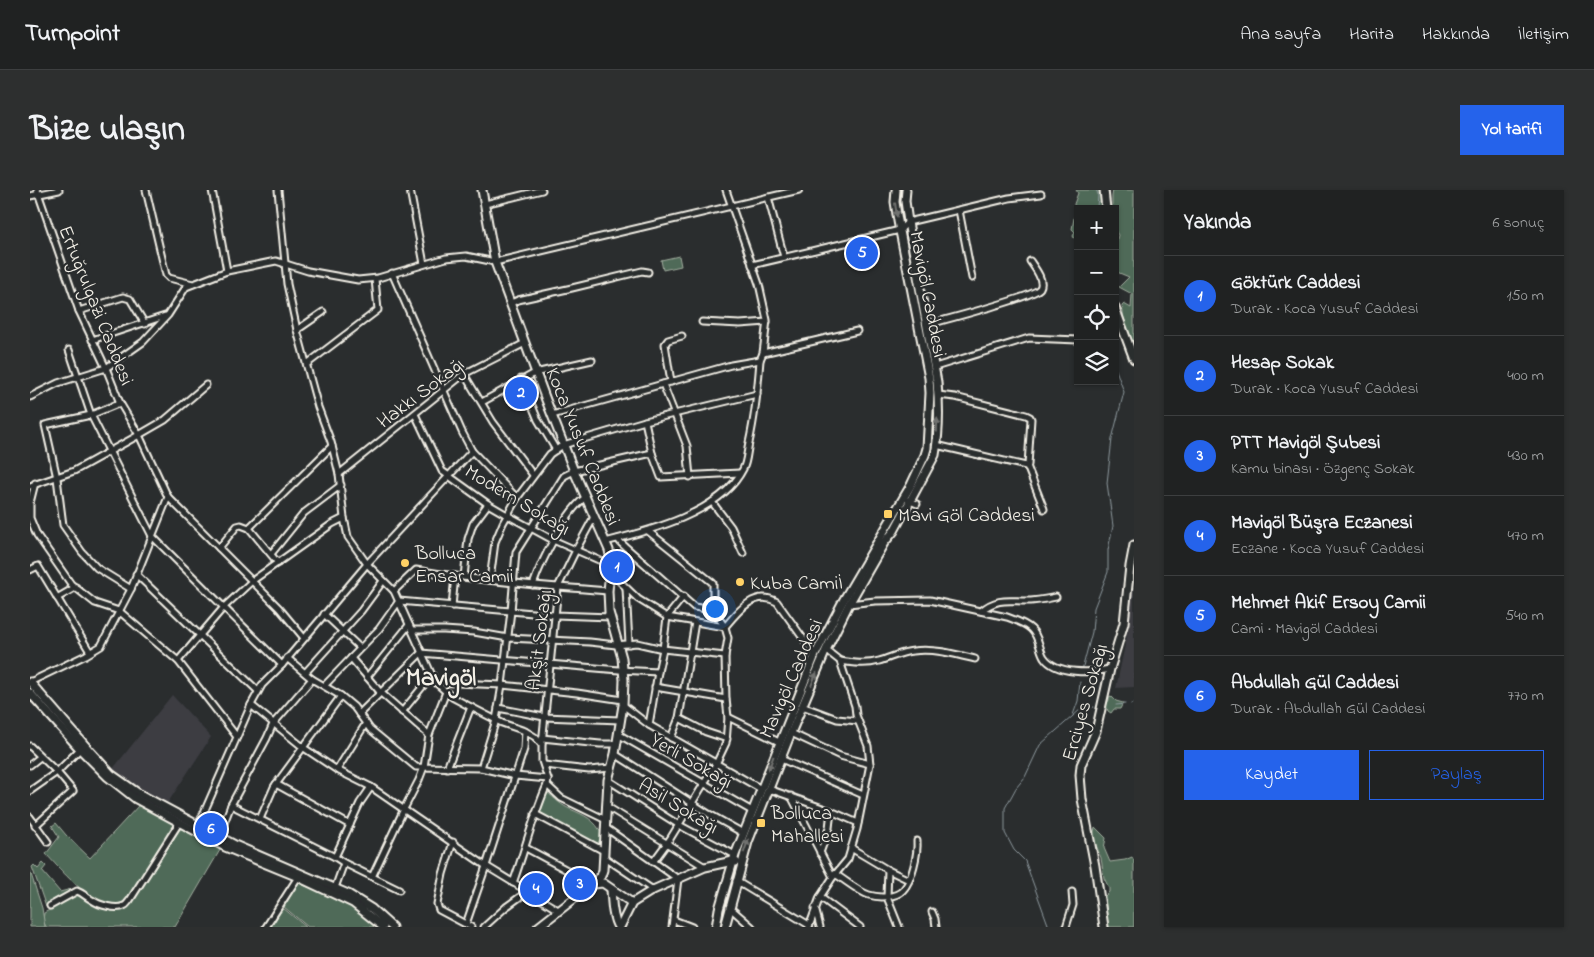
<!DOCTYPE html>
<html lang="tr">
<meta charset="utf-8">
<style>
:root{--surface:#202222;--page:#2d2f2f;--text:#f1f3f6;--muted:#a2a4a5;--line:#3d3f40;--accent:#2563eb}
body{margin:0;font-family:"Indie Flower",sans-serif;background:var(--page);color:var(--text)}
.controls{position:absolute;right:15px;top:15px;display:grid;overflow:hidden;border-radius:0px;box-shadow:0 1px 4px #0004}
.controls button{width:45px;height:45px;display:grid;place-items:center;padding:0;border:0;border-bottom:1px solid var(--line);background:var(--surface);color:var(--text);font:25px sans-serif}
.you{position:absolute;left:684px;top:418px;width:18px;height:18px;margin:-12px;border:4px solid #fff;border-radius:50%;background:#1a73e8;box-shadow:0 0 0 8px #1a73e833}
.badge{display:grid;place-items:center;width:32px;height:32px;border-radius:50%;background:var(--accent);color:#fff;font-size:16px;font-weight:700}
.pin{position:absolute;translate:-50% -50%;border:2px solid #fff;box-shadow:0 1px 5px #0006}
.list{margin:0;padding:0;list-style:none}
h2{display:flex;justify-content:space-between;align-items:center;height:65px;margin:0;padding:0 20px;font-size:21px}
h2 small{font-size:16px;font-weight:400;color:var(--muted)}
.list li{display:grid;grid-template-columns:32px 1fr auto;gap:15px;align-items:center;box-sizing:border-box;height:80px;padding:0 20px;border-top:1px solid var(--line)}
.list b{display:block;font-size:19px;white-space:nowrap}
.list p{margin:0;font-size:16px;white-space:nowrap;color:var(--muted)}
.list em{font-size:16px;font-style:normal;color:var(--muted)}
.actions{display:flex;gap:10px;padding:15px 20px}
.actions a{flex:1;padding:11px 0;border:1px solid var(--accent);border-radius:0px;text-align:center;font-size:18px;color:var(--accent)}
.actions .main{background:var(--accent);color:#fff}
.icon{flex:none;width:28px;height:28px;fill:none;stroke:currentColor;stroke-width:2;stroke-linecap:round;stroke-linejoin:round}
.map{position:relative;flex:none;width:1104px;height:737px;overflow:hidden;border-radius:0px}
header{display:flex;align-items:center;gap:30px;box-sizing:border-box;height:70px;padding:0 25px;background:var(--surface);border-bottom:1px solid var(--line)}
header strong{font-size:24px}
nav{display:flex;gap:28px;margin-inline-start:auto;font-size:18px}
.intro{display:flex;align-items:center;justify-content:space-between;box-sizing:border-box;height:120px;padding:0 30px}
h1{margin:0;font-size:35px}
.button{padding:12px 22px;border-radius:0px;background:var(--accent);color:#fff;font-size:18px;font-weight:700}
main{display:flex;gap:30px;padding:0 30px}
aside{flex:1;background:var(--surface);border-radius:0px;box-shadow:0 1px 4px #0004}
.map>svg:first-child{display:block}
.built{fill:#3c3c42}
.green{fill:#506a58;stroke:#a2aea0}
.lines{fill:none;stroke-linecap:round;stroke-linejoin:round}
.stream{stroke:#8f9a9f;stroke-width:1}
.street-casing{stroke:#f4f1e8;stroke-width:9}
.secondary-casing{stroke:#f4f1e8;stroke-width:11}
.street{stroke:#2a2d2e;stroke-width:5}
.secondary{stroke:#2a2d2e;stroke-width:7}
.oneway{fill:#71726f}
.poi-dot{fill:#ffd166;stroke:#2a2d2e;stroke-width:2}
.labels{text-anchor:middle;stroke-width:4.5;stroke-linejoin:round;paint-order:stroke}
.street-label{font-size:20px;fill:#f4f1e8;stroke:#2a2d2e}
.poi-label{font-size:20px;fill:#f4f1e8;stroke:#2a2d2e;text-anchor:start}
.district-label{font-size:25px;font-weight:bold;fill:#f4f1e8;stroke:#2a2d2e}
</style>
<header>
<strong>Turnpoint</strong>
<nav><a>Ana sayfa</a><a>Harita</a><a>Hakkında</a><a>İletişim</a></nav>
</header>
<div class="intro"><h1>Bize ulaşın</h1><a class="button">Yol tarifi</a></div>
<main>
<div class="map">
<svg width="1104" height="737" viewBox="0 0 1104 737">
<rect width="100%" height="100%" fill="#2a2d2e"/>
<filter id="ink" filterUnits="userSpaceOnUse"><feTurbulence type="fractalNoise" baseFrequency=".02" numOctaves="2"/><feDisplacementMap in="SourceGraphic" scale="10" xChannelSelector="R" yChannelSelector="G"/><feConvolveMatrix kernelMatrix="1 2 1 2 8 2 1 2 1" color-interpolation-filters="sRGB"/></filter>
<g filter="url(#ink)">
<g class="built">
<path d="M1102 399 1104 400V497L1086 498 1099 436Z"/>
<path d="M142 505 181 547 137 614 122 606 82 580Z"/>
</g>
<g class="green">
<path d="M1046 0H1069L1071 6 1070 19H1048V49L1044 48 1043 46 1045 42 1042 39 1045 23 1044 14 1048 3Z"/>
<path d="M1083 0H1104V157L1094 129 1092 116 1094 114 1101 118 1102 104 1089 97 1099 87 1087 82 1085 58 1088 45 1085 40V19H1082V6Z"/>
<path d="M649 66 651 76 633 80 631 70Z"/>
<path d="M1081 506 1086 511 1093 513 1090 519H1084L1081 523 1078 521 1076 515 1079 510V507Z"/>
<path d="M517 602C524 608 532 616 540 619 554 625 566 630 572 645L568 653 564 654 509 622Z"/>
<path d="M109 615 144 635 96 710C71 728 32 681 16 664L29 647 22 636 26 633 36 645 60 668Z"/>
<path d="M1065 637 1076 648 1074 658 1080 672 1095 670 1102 667 1104 671V737H1078L1075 706 1079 702V698L1074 688 1071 668 1063 647Z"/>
<path d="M150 639H152L190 660 145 737H16L13 730 14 723 46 705C52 706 56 709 61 712 71 718 84 721 96 718L106 707Z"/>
<path d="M13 673 16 676 12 681 30 702 41 699 42 700 16 717 2 677 4 675 8 679Z"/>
<path d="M0 681 12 718 15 737H0Z"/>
<path d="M268 693 306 708 325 719 348 737H278L254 717Z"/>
<path d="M253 718 276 737H241Z"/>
</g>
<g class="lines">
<g class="stream">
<path d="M1066 0 1068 4 1067 19"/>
<path d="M1052 480 1062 442 1064 418 1078 382V360L1083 336 1077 293 1082 249 1094 202 1085 177"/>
<path d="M1101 514 1104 513"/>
<path d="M1086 515 1095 514"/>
<path d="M1043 525 1048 511 1050 492"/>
<path d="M1019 737 995 671 984 660 975 643V618L986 598 995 587 1010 555 1051 519 1064 517"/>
</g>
<defs>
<g id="street">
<path d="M7 0 49 121 76 178 90 213"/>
<path d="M116 0 136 85 139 88 163 94"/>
<path d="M182 0 197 81"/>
<path d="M248 0 257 94 267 140 288 217 301 252 309 284 314 328 318 347 337 374 364 401 405 492 422 507 437 515 472 533 495 541 505 547 512 555V571L518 589 517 595 531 608 576 630"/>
<path d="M380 0 394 74"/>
<path d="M0 6 29 0"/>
<path d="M738 7 754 67"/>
<path d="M455 14 512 0"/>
<path d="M929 20 942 88"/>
<path d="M722 75 870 40 878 32 979 8 1011 4"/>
<path d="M362 83 432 242 442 261 487 308"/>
<path d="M481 113 488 110 542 98 612 81 618 82"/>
<path d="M49 121 93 107 100 109 115 134"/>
<path d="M672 132 710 134 737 132"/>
<path d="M897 135C912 130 1005 107 1010 98 1015 90 1004 77 1000 71"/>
<path d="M267 140 293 122"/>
<path d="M62 150 135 126"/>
<path d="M39 160 61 225 122 346 252 475"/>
<path d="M733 163 827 141"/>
<path d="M277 174 348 120 345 89"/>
<path d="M905 177 999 148 1048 150"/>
<path d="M434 184 463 232 503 285"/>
<path d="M491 189 508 230 526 260"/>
<path d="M641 192 635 154 638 150 652 146"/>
<path d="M633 194 657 256 660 287"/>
<path d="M0 207 28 193 76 178 113 152 138 125 156 97 197 81 246 71 278 81 328 90 348 88 416 68 436 66 465 72 769 0"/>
<path d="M452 212 505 183 562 170"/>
<path d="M385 224 412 281 458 314 477 325 523 350 580 375"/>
<path d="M522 225 701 175 730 170"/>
<path d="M615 231 622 263 631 287 710 283"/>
<path d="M906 255 996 276 998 275 1001 229 1000 227 996 225 925 207 908 205"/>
<path d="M997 276 1014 319"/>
<path d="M309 284 434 184 495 153"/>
<path d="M0 296 44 281 109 245 135 230 176 195"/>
<path d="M878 310 887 314"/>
<path d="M682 312 701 337 713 363"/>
<path d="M0 313 5 293"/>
<path d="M0 315V328L7 345 41 394 65 413 89 421 148 471 207 547"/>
<path d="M219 338 248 373"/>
<path d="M618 341 683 393V420L695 437C708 421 725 399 747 412L785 465"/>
<path d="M588 349 591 353 664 417 683 420"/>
<path d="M575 352C619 341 691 323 713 279 717 272 717 261 719 253 725 226 728 198 730 170L733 163 737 130 729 94 696 0"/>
<path d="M189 358 207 336 211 335 219 338 302 256"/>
<path d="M241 364 274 323 311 295"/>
<path d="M0 380 8 376 60 462"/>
<path d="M580 382 608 409 637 427 695 437 698 448 695 466 696 509 698 527 696 553 686 574 640 649 623 672"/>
<path d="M106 384 228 501"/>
<path d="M434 387 438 349 443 334 458 314"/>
<path d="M460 390 465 352 473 333 487 308 520 264 533 255 615 231 727 204"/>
<path d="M503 395C511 372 536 320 556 307"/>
<path d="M596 398 599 454"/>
<path d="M101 399 67 378 52 362 33 335 27 288 15 235 61 225 90 213 109 245 138 307 249 418 274 448"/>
<path d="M364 401 386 380C450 391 514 396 578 401"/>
<path d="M27 408 46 397"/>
<path d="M819 414 845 411 900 410 977 427C985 430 995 433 1001 439 1009 446 1009 459 1014 467 1026 485 1062 483 1080 479"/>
<path d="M422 416 425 386"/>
<path d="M951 421C969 406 981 412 1001 411 1010 410 1018 409 1026 407"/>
<path d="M294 424 330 458"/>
<path d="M382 440H414L444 442 478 448 560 452 586 455 607 453 633 459 695 466"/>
<path d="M257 468 282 489 311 506 324 517 340 539 386 577 451 578 485 586 518 589"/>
<path d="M321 468 350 502 399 545"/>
<path d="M148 471 194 417 222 391 302 334 314 328"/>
<path d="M810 471C823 473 836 475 849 471 860 468 871 462 883 461 903 458 925 464 945 469"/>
<path d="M275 483 331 421 353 391"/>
<path d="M337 487 379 435"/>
<path d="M0 492 56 465 71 456 101 399 138 307"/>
<path d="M405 492 472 495 547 503 593 510"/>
<path d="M295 495 349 439 369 411 525 425 581 427"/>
<path d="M625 497 696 509"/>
<path d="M221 515 274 558 307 580 341 597 456 676 528 720"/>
<path d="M593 515 619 535 731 599"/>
<path d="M772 516 807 529 828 531"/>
<path d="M468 518 514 527 590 530"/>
<path d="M372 522 402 485"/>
<path d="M329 524 391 463 589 480 628 482"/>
<path d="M698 527 749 552"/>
<path d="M649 528 676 542 697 549"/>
<path d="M619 535 628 482 633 459 637 427 654 406"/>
<path d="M761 543 810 566 840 574"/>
<path d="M588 544 722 621"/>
<path d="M512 548 570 554H586"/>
<path d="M641 548 649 528 665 432"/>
<path d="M512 554 528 397 546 360 564 327"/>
<path d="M0 556 27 582 43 601 5 636"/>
<path d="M585 564 679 624 713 643"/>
<path d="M751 569 833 605"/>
<path d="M0 575 10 567"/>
<path d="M514 575 559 580 581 578"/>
<path d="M417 578 441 517"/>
<path d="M451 578 466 530 472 495 481 421 486 362 534 286 544 281 622 263"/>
<path d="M307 580 336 533"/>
<path d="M578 590 649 635 705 665"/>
<path d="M246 594 320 635"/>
<path d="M739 599 801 621 828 633"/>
<path d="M0 601 27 582 51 558"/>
<path d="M761 606 803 687"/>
<path d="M201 615 305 667 314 673 305 698"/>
<path d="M576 616 675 677"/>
<path d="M505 624 574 661"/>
<path d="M0 627 18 652"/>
<path d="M230 629 244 597 311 506"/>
<path d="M168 636 221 515 232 495 252 475 337 374 442 261"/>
<path d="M576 638 648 689 642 737"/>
<path d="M189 646 201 615 237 548 243 534 282 489"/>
<path d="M423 652 413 684 407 714 409 720 441 737"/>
<path d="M496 658 563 694"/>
<path d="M821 658 858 680 879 690"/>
<path d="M790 663 799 638 801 621"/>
<path d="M305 667 330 613 341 597"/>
<path d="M574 667 623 700"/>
<path d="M314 673 369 700"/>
<path d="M858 680 857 707 869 737"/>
<path d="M805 684C815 690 829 702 839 705 849 708 866 708 873 700 882 691 888 663 887 651"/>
<path d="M342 687 374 619 389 590 394 577 399 545 416 502"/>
<path d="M706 691 779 735"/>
<path d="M483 693C495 660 503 626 517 595"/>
<path d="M790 707 830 737"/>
<path d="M20 716 47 701C53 703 56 707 62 710 69 715 86 720 94 716 97 715 98 712 100 710L149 633"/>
<path d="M699 717 722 737"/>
<path d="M785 718 790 737"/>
<path d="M902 722 905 729 906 737"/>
<path d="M644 730 662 737"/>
<path d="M436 734 456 676 494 559 495 541"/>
<path d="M236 737 268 687"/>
<path d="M454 737 476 717 498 701"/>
<path d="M779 737 790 707 803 687 818 669 827 639 840 574 838 556 826 525 825 516 810 471 796 460"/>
<path d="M1036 737 1043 715 1042 702"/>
</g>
<g id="secondary">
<path d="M452 0 465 72 516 210 544 281 579 360 581 371 578 401 579 422 592 468 594 490 593 515 585 564 578 590 573 680 571 686 563 694 508 737"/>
<path d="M1074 0 1076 19"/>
<path d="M1085 118 1104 169"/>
<path d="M0 492 60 561 81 584 108 603 207 656 318 704 342 719 362 737"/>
<path d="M0 503 50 559 78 587 106 609 195 657 268 687 323 713 353 737"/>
<path d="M563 694 573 693 602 713"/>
<path d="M581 700C582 711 582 727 588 737"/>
<path d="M590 737 602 713 623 700 675 677 703 671 706 672"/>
<path d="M686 737 689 719 705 665 785 465 813 411 881 295 895 265 897 258 900 203 899 188 868 31 865 12 866 0"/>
<path d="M695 737 718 652 761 543 796 460 819 414 854 353 864 341 905 265C909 243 909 214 907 192L878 32 875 11 876 0"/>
<path d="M1074 737 1065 676 1052 609 1050 585 1051 575 1066 541 1080 479 1094 433 1100 376 1104 355"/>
</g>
</defs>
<use href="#street" class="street-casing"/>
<use href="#secondary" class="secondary-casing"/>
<use href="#street" class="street"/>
<use href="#secondary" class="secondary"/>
</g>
<defs><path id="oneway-solid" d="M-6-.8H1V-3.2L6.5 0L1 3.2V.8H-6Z" transform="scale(1.25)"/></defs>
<g class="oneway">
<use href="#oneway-solid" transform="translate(866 20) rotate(82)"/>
<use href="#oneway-solid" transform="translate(907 235) rotate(-88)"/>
<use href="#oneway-solid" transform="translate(784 489) rotate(-67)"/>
<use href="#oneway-solid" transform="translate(741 573) rotate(110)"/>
<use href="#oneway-solid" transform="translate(716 656) rotate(-71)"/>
</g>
</g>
<g class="poi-dot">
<rect x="853" y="319" width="10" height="10" rx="2.5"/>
<circle cx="375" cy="373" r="5"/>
<circle cx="710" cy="392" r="5"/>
<rect x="726" y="628" width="10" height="10" rx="2.5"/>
</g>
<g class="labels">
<g class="street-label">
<text transform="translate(899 104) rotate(79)" y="7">Mavigöl Caddesi</text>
<text transform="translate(67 115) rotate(68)" y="7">Ertuğrulgazi Caddesi</text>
<text transform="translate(390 202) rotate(-37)" y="7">Hakkı Sokağı</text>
<text transform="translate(554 256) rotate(68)" y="7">Koca Yusuf Caddesi</text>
<text transform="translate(488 309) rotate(31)" y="7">Modern Sokağı</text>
<text transform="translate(508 450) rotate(-83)" y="7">Akşit Sokağı</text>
<text transform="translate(760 488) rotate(-66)" y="7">Mavigöl Caddesi</text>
<text transform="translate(1054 512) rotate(-74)" y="7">Erciyes Sokağı</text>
<text transform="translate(662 570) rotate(30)" y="7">Yerli Sokağı</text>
<text transform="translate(649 615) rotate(31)" y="7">Asil Sokağı</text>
</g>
<g class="poi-label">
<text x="868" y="331">Mavi Göl Caddesi</text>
<text x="385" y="369">Bolluca<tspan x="385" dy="23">Ensar Camii</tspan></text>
<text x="720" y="399">Kuba Camiİ</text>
<text x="741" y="629">Bolluca<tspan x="741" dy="23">Mahallesi</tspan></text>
</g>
<g class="district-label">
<text x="411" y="495">Mavigöl</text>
</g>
</g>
</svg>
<div class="controls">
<button>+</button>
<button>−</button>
<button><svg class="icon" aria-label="locate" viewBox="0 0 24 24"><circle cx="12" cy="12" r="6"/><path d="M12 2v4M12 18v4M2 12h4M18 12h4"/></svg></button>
<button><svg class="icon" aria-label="layers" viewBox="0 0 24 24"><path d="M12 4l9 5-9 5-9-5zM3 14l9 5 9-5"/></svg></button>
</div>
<div class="you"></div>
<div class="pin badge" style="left:587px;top:377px">1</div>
<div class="pin badge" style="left:491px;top:203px">2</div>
<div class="pin badge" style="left:550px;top:694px">3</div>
<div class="pin badge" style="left:506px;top:699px">4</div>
<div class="pin badge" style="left:832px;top:63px">5</div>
<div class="pin badge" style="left:181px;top:639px">6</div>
</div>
<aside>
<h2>Yakında<small>6 sonuç</small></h2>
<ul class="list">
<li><span class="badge">1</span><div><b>Göktürk Caddesi</b><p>Durak · Koca Yusuf Caddesi</p></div><em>150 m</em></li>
<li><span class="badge">2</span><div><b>Hesap Sokak</b><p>Durak · Koca Yusuf Caddesi</p></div><em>400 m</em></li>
<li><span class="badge">3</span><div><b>PTT Mavigöl Şubesi</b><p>Kamu binası · Özgenç Sokak</p></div><em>430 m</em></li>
<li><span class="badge">4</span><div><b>Mavigöl Büşra Eczanesi</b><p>Eczane · Koca Yusuf Caddesi</p></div><em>470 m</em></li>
<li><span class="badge">5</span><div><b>Mehmet Akif Ersoy Camii</b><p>Cami · Mavigöl Caddesi</p></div><em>540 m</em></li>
<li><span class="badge">6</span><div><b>Abdullah Gül Caddesi</b><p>Durak · Abdullah Gül Caddesi</p></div><em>770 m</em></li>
</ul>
<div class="actions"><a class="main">Kaydet</a><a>Paylaş</a></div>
</aside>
</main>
